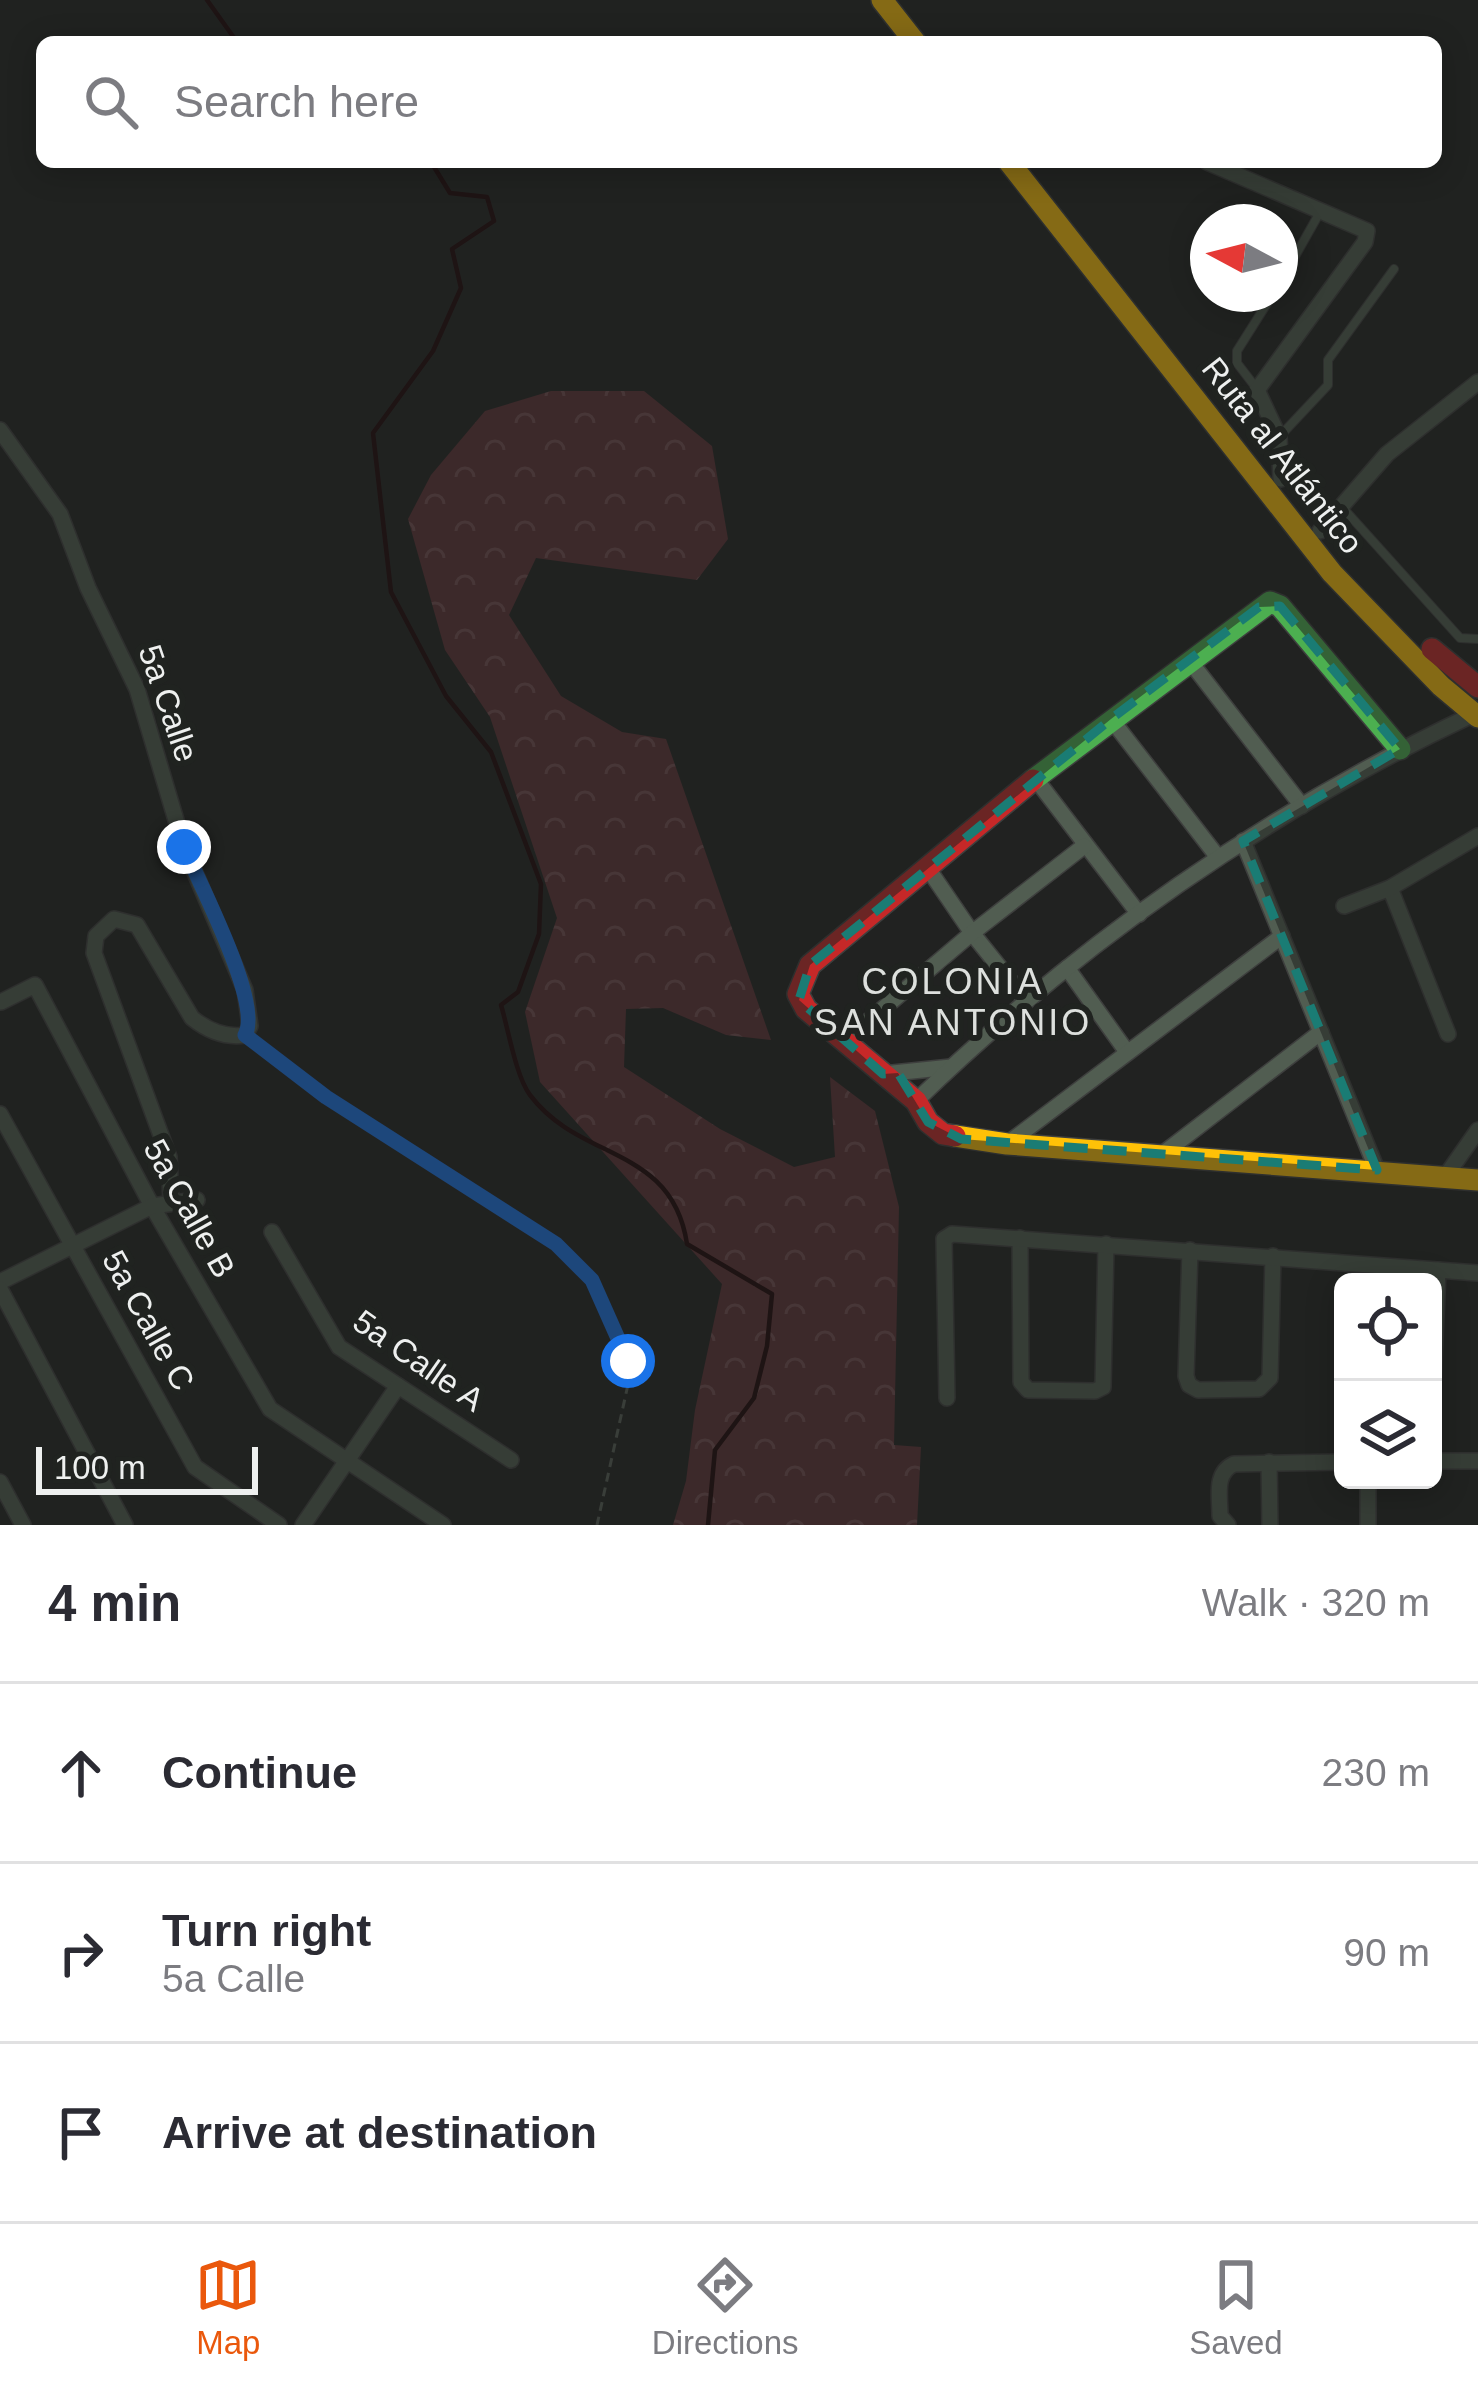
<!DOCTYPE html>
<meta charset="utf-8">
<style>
:root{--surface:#fff;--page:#f2f2f3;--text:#2b2b33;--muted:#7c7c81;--line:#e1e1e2;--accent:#ea580c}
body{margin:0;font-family:Arial,sans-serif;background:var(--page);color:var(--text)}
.controls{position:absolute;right:36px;bottom:36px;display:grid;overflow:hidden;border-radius:18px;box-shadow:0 6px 30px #0003}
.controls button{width:108px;height:108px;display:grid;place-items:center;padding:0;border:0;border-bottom:3px solid var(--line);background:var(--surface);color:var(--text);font:60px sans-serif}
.compass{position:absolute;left:1190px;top:204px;width:108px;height:108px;border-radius:50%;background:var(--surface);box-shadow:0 6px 30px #0003;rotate:277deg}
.scale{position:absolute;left:36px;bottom:30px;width:222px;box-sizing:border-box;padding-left:12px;border:6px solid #eef0ef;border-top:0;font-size:33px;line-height:42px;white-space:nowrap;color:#eef0ef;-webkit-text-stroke:9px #202320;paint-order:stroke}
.stop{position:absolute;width:36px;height:36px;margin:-27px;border:9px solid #1a73e8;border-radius:50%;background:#fff}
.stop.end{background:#1a73e8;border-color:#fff;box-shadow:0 3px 12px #0008}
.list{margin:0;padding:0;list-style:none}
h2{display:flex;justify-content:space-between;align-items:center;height:156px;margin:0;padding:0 48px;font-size:51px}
h2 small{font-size:39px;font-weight:400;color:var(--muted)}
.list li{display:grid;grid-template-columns:78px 1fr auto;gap:36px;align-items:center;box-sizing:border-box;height:180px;padding:0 48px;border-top:3px solid var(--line)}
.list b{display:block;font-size:45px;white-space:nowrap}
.list p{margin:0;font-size:39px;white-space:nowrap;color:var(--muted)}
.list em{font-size:39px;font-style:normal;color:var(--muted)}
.icon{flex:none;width:66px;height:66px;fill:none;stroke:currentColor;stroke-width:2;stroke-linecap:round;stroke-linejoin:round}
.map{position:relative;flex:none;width:1478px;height:1525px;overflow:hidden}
.search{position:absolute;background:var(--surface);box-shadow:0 6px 30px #0003;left:36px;right:36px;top:36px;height:132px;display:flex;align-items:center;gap:30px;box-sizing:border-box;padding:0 42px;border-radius:18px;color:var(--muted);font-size:45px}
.sheet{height:696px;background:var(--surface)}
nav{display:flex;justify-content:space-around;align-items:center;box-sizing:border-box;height:168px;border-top:3px solid var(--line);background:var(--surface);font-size:33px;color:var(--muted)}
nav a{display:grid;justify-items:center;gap:6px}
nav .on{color:var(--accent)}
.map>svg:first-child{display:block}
.forest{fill:url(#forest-crowns)}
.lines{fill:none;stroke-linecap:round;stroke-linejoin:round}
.stream{stroke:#1c0305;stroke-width:4.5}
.lane-casing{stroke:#3e3f3e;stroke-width:10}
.street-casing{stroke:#3e3f3e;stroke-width:18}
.fast-casing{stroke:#3e3f3e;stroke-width:24}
.slow-casing{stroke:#3e3f3e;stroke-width:24}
.jam-casing{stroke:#3e3f3e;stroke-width:24}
.path{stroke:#585f58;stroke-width:3;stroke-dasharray:9 6;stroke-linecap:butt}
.lane{stroke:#515d51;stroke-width:8}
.street{stroke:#515d51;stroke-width:15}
.fast{stroke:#4caf50;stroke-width:21}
.slow{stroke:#ffc107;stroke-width:21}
.jam{stroke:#c62828;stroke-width:21}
.route{stroke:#1a73e8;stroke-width:15}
.marked{fill:none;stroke:#1a7c74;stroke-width:9;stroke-dasharray:24 15;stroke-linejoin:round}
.labels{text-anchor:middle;stroke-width:12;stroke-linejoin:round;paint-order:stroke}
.street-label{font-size:33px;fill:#eef0ef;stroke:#202320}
.neighbourhood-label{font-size:36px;letter-spacing:3px;fill:#dde0dd;stroke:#202320}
</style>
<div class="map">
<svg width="1478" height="1525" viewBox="0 0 1478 1525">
<defs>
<pattern id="forest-crowns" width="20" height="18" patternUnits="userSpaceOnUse" patternTransform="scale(3)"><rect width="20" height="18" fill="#5e3135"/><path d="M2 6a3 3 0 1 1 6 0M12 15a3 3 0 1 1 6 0" fill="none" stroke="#754f53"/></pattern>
</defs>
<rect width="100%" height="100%" fill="#212221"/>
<path class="forest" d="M551 391H644L712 446 728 539 697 580 536 558 509 615 561 696 622 732 666 739 771 1040 726 1035 663 1008 626 1009 624 1067 720 1129 794 1167 835 1157 830 1077 875 1111 899 1207 894 1445 921 1447 917 1525H673L686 1481 695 1410 722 1284 540 1082 525 1012 557 918 490 717 445 650 408 519 431 475 485 411Z"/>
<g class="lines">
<g class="stream">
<path d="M207 0 237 42"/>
<path d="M431 162 450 193 487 197 494 221 452 249 461 288 433 351 373 433 391 592 446 696 491 752 541 884 539 934 518 992 501 1005C508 1028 516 1077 530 1095 580 1162 672 1145 687 1244L772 1294 767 1346 754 1398 715 1450 708 1525"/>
</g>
<defs>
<g id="lane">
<path d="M1280 283 1320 212"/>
<path d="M1257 389 1237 363V351L1273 294"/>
<path d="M1280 436 1328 385V360L1394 269"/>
<path d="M1343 508 1460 638 1478 639"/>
</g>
<g id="street">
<path d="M1207 162 1367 231 1365 242 1257 390 1279 437 1281 479"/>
<path d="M0 430 60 514 88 588 137 689 184 847 245 990 250 1026 245 1035C226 1038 207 1030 192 1018L137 925 114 919 96 936 94 953 169 1157 171 1202"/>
<path d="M1320 531 1387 454 1478 382"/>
<path d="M1189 660 1302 806"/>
<path d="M1111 719 1217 856"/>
<path d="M1035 778 1139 914"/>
<path d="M1243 841 1377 1170"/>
<path d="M927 867 972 933 1025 999"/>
<path d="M1390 888 1448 1034"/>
<path d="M1344 906 1390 888 1478 836"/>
<path d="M1067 968 1127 1052"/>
<path d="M1 1002 35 985 152 1206 270 1409 443 1525"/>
<path d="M845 1041 972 933 1084 846"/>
<path d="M883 1074 951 1067"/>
<path d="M916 1101C1079 943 1268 811 1474 714"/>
<path d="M0 1114 195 1467 279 1525"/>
<path d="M1007 1144 1282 936"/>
<path d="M1160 1156 1321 1032"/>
<path d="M1445 1177 1478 1130"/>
<path d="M272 1232 339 1347 511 1460"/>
<path d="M1020 1238 1021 1382 1028 1390 1095 1391 1103 1387 1106 1244"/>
<path d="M1190 1250 1186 1376 1189 1385 1198 1390 1259 1389 1270 1378 1273 1256"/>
<path d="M0 1282 152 1206 197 1200"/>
<path d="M0 1289 125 1525"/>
<path d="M1433 1383 1438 1270"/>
<path d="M947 1398 944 1239 952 1234 1478 1273"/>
<path d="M1433 1461H1478"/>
<path d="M1269 1462 1270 1525"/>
<path d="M0 1482 23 1525"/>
<path d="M303 1525 398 1386"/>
<path d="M1228 1525 1220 1516C1220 1496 1214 1473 1234 1464L1343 1462"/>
<path d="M1368 1525V1480"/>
</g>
<path id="fast" d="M1033 780 1270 602 1280 606 1400 749"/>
<g id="slow">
<path d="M882 0 915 42"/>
<path d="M1009 162 1332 573 1441 686 1478 717"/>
<path d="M955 1136 1007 1144 1478 1180"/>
</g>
<g id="jam">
<path d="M1432 649 1478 687"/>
<path d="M955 1136 943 1134 928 1122 916 1101 806 1009 798 994 810 965 1033 780"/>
</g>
</defs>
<use href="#lane" class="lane-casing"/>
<use href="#street" class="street-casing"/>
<use href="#fast" class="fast-casing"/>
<use href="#slow" class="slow-casing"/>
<use href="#jam" class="jam-casing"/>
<path class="path" d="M256 1043 326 1097 556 1244 592 1280 628 1361 629 1380 597 1525"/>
<use href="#lane" class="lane"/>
<use href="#street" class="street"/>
<use href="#fast" class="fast"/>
<use href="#slow" class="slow"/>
<use href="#jam" class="jam"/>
</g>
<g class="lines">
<path class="route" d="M184 847C199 883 263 1004 245 1035L326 1097 556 1244 592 1280 628 1361"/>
</g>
<path d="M0 0H1478V1525H0ZM1280 606 1400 749 1243 841 1377 1170 961 1139 928 1122 898 1073 883 1074 799 1000 810 965 1111 719 1259 607Z" fill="#212221" fill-opacity=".55" fill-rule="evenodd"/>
<path class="marked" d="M1280 606 1400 749 1243 841 1377 1170 961 1139 928 1122 898 1073 883 1074 799 1000 810 965 1111 719 1259 607Z"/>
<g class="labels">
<g class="street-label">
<text transform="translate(1283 455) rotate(52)" y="12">Ruta al Atlántico</text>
<text transform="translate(169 703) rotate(71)" y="12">5a Calle</text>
<text transform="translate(190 1208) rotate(61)" y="12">5a Calle B</text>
<text transform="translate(149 1320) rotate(61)" y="12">5a Calle C</text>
<text transform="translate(419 1360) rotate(35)" y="12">5a Calle A</text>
</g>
<g class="neighbourhood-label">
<text x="953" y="994">COLONIA<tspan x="953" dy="41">SAN ANTONIO</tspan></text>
</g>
</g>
</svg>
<div class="controls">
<button><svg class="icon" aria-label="locate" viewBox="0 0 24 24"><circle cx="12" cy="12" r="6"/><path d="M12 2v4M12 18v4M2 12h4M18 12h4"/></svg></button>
<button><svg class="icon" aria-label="layers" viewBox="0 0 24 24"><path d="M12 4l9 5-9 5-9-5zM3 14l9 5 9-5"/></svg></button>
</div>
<svg class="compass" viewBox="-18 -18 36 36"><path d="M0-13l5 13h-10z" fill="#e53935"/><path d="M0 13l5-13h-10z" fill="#7c7c81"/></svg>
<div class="scale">100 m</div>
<div class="stop" style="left:628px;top:1361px"></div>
<div class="stop end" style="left:184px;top:847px"></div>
<div class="search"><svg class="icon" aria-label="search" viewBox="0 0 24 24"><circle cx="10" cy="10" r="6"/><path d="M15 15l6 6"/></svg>Search here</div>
</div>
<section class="sheet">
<h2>4 min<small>Walk · 320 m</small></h2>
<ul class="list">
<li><svg class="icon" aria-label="ahead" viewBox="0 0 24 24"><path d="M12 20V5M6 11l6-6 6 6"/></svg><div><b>Continue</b></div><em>230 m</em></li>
<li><svg class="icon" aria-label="right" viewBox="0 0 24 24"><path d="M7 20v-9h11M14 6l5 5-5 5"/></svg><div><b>Turn right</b><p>5a Calle</p></div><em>90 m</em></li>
<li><svg class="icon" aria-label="arrive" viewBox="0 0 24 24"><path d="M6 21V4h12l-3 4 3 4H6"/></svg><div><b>Arrive at destination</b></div></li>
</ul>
</section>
<nav>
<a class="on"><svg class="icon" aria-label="map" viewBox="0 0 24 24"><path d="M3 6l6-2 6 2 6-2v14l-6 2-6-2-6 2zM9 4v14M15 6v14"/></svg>Map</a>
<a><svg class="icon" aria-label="directions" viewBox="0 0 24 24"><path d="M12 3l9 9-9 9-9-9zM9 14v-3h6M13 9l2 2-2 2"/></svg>Directions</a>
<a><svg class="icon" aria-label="saved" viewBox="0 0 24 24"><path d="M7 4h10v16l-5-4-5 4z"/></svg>Saved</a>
</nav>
